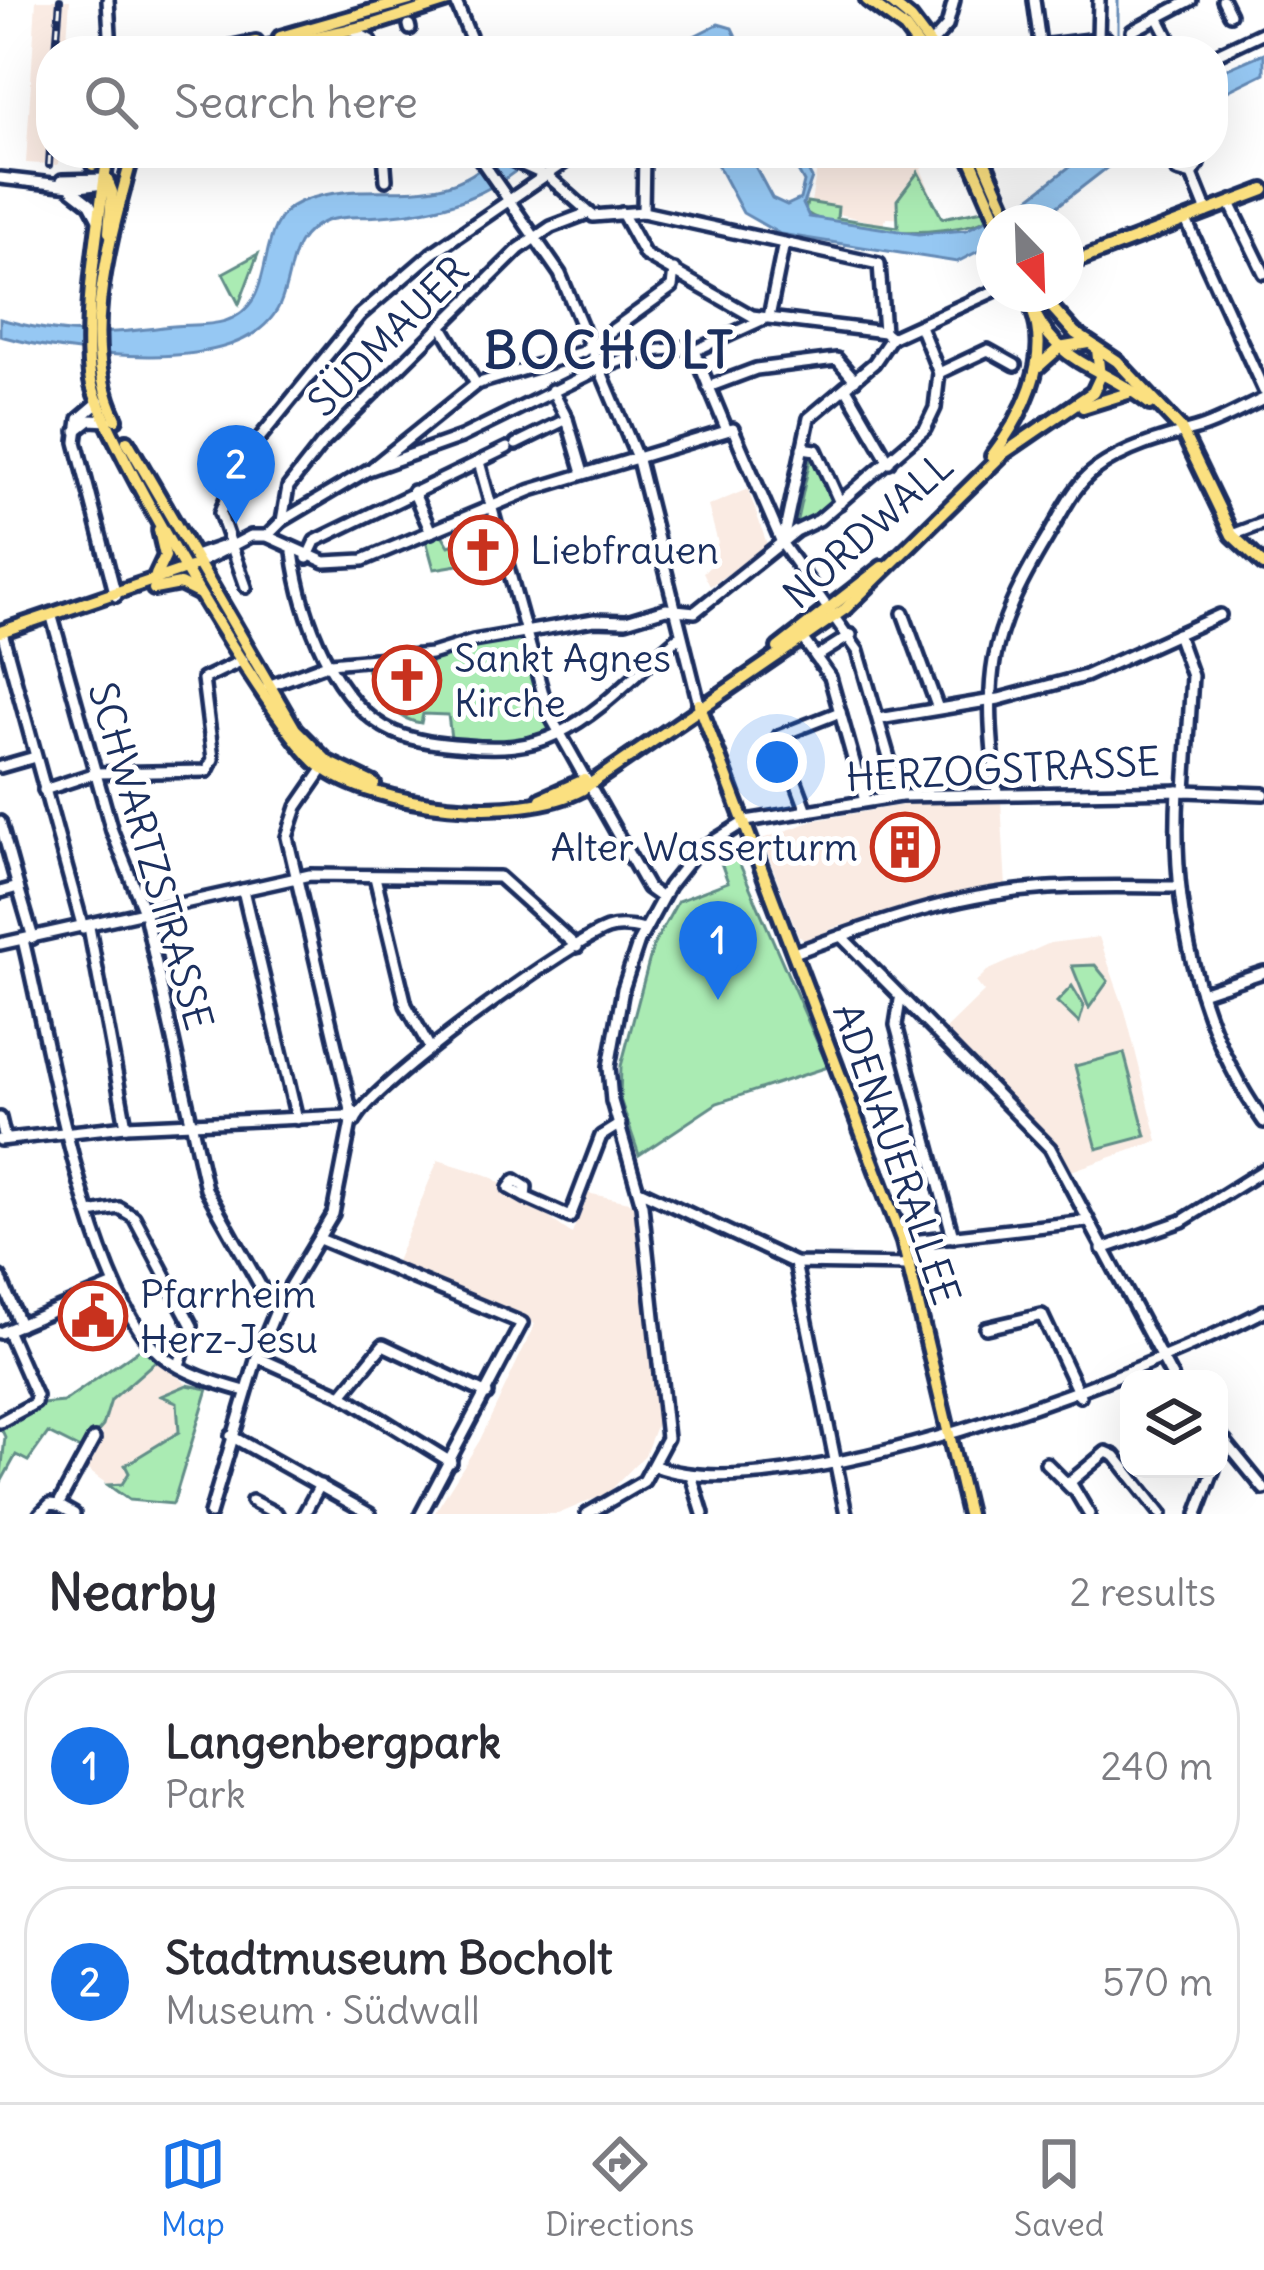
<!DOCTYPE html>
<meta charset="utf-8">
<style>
:root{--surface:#fff;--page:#f2f2f3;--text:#2b2b33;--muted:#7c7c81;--line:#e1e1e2;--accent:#1a73e8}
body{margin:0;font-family:Delius,sans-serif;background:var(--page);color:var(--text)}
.controls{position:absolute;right:36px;bottom:36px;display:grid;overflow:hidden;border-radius:24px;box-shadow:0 12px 48px #0002}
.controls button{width:108px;height:108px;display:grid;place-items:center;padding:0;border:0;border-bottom:3px solid var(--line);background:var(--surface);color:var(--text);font:60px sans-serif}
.compass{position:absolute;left:976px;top:204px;width:108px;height:108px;border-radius:50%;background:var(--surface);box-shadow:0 12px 48px #0002;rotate:157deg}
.you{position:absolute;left:777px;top:762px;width:42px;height:42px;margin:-30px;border:9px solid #fff;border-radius:50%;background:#1a73e8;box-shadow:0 0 0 18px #1a73e833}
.badge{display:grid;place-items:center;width:78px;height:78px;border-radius:50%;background:var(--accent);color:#fff;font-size:39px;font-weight:700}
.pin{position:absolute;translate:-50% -99px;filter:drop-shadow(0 3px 6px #0008)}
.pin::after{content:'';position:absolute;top:63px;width:42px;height:36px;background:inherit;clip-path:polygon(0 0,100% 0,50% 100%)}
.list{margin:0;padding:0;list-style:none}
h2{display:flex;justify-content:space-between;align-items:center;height:156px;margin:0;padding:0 48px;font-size:51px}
h2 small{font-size:39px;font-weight:400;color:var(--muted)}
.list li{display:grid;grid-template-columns:78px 1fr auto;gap:36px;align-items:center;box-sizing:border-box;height:192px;margin:0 24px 24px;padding:0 24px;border:3px solid var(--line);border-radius:48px}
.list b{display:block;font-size:45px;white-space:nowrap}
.list p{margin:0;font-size:39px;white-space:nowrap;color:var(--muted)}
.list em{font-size:39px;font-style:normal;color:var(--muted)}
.icon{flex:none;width:66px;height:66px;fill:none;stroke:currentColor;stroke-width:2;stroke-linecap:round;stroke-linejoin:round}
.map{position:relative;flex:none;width:1264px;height:1514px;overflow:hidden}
.search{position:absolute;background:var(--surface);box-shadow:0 12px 48px #0002;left:36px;right:36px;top:36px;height:132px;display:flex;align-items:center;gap:30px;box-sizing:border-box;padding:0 42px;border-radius:48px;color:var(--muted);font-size:45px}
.sheet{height:588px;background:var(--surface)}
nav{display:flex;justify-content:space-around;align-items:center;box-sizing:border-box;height:168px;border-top:3px solid var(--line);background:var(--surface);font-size:33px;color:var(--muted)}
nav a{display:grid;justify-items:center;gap:6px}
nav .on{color:var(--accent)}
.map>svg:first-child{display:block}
.built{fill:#faebe3}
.green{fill:#aaebb3;stroke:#628d88;stroke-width:3}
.water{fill:#96c8f3;stroke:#658bb7;stroke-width:3}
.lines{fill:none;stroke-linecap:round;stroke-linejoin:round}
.stream{stroke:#658bb7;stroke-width:3}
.minor-tunnel{stroke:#d1d5df;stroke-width:9;stroke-dasharray:9 4.5;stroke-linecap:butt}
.minor-casing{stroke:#1b2f5e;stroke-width:18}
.major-casing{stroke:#1b2f5e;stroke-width:20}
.minor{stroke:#fff;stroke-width:9}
.major{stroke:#fbe080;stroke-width:10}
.rail-casing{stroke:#1b2f5e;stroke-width:8}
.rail{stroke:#fff;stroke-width:3;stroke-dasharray:9;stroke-linecap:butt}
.labels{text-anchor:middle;stroke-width:10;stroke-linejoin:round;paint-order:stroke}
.street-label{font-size:39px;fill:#1b2f5e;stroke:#fff}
.poi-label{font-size:39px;fill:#1b2f5e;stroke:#fff;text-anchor:start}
.district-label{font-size:51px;font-weight:bold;letter-spacing:3px;fill:#1b2f5e;stroke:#fff}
</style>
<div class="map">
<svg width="1264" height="1514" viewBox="0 0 1264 1514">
<rect width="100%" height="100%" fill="#fff"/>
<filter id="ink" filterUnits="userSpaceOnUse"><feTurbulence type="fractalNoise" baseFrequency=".00833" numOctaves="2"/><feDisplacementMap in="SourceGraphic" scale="24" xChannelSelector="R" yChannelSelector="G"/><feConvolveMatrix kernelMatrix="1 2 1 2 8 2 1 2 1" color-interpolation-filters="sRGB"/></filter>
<g filter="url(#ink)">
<g class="built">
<path d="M36 0H70L66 51H51V153H59L58 165 26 163Z"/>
<path d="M820 153H922L928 164 921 169 942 220 886 218 884 225 810 207Z"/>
<path d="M619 325 633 356 599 369 589 347Z"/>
<path d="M748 489 768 547 710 586 703 572 711 566 704 555 718 543 708 506Z"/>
<path d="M1001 801 1006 887 850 927 841 925 805 941 798 935 762 839 816 820 909 804Z"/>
<path d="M1099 937 1125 1011 1158 1141 1068 1172 1052 1144 941 1034 984 992 976 982 987 971 1050 943Z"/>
<path d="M438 1160 490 1176 572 1234 587 1193 634 1203 660 1415 645 1455 608 1493 558 1514H434L480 1440 535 1324 395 1264Z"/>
<path d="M144 1349 187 1384 208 1389 173 1504 129 1500 85 1468 103 1434 65 1410Z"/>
</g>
<g class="green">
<path d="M918 172 942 218 983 210 987 219C949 238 839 236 805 212L807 202 838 207 837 218 898 227 897 200Z"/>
<path d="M258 254 239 304 223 273Z"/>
<path d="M811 455 832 501 795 529Z"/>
<path d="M441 533 449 546 461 542 464 564 434 569 426 540Z"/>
<path d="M522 637 551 731 503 742 451 738 448 715 423 714 421 723C391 719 382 693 366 668V664L391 661V681L398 692 429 680 432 656Z"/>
<path d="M728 837 828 1067 717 1103 639 1155 620 1099 621 1066 653 946 678 901 728 882 714 844Z"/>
<path d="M1095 965 1108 981 1089 1008 1072 966Z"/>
<path d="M1072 986 1084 1006 1079 1023 1057 1002Z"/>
<path d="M1124 1053 1146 1136 1097 1149 1075 1066Z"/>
<path d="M144 1346 158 1359 111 1400 103 1426 82 1450 48 1433 28 1461 16 1455 0 1484 5 1437 0 1426 42 1404 63 1402Z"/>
<path d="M187 1385 208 1389 173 1504 129 1500 108 1485 122 1484 129 1473 125 1465 179 1432 177 1402 161 1396Z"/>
</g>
<g class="water">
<path d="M718 24 732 28 743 51H733L718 37 695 51H597L627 42H682Z"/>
<path d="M1264 53V73L1213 98V75Z"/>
<path d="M497 153H536C493 197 439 212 381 216 363 218 343 215 326 221 287 236 294 272 280 304 245 382 67 354 0 336V319C63 336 99 336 163 327 196 322 233 333 254 298 271 268 262 218 300 202 370 174 442 216 497 153Z"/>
<path d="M711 153H748L772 198 787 205 800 199 804 182 788 153H799L812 178 803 204 809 217 918 234 966 230 1027 200 1087 153H1126L1037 222H994V243L957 262 780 234 743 213Z"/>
</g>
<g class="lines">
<path class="stream" d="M1118 51V0"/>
<path class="minor-tunnel" d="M1015 365 1029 367"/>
<defs>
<g id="minor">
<path d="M108 0 111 51"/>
<path d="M455 0 476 51"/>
<path d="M1034 0 1041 51"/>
<path d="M1223 0 1230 14"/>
<path d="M1158 17 1173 46"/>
<path d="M409 25 410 29"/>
<path d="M349 29 370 40 374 51"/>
<path d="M1132 31 1191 0"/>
<path d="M1098 38 1099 0"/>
<path d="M929 46 947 26 954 0"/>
<path d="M1040 46 1106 38"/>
<path d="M1213 56 1264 32"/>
<path d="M384 153 386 180"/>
<path d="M476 153 560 274 638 460 699 704"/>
<path d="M496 153 549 177 593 216 643 212 879 264 884 332"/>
<path d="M1179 153 1171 156 1177 171 1192 175"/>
<path d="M1194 153 1198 164 1192 175 1207 212"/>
<path d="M0 178 79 187 104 184"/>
<path d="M62 180 105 179"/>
<path d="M72 190 90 204 99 221"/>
<path d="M1230 203 1264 273"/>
<path d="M643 212 644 153"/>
<path d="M622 213 645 255 752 316 884 332 891 338"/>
<path d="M1186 220 1264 391"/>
<path d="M769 317 784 243"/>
<path d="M441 325 476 384"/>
<path d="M891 338 994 291"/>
<path d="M939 373 988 350 1015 365"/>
<path d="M708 387 756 369 828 360 837 359 855 380"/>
<path d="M846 388 889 462"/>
<path d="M552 390 567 419"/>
<path d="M99 402 79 419 76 442 116 596"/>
<path d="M726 428 694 351 764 319"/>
<path d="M76 431 90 420 108 421"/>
<path d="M516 444 567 419 583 473"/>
<path d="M802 448 816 450 840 503"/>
<path d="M479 462 548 712 589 785"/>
<path d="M373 467 476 384 582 352 672 287 674 270"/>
<path d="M413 491 431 532"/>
<path d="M282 521 368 470 461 437 599 369 644 352 689 347"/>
<path d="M1232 535 1264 523"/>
<path d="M267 536 325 562 363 560 531 490 733 429 783 545 858 651 900 796"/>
<path d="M267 536 282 521 288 487 321 445 519 249 551 227 588 213"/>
<path d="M783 540 809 418 874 363 891 338"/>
<path d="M293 552C301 614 333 704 394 732 416 742 443 744 467 746 498 749 528 748 557 734 603 712 641 668 680 636"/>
<path d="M195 556 227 545"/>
<path d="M307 558 315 541 507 448"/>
<path d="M199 563 251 536H267"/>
<path d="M246 587 220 513 240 462 360 315 431 254 578 153"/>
<path d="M903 613 937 706"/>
<path d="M52 617 112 831 145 914 206 1189 266 1296 278 1306"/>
<path d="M2 632 83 928"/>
<path d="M1177 634 1192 676 1185 791"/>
<path d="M803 639 830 677 865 801"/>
<path d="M816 657 851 635"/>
<path d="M268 686 330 663 431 654 473 641 594 620 626 621 666 609 695 612 796 531 819 520 925 429 935 408 939 373 920 326"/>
<path d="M879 719 999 699 1085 676 1220 615"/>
<path d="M328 762 297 807 287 837 351 1110"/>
<path d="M0 767 35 757"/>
<path d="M44 790 96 773 207 771 213 759 203 679 243 660"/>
<path d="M593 791 648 888 662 898"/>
<path d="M1178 791C1171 906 1196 1026 1264 1122"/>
<path d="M997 793C984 677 986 639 1047 538 1061 515 1073 486 1095 470 1125 448 1162 438 1196 429 1219 423 1243 408 1264 399"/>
<path d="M807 811 779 736 840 712"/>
<path d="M0 822 18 887 0 892"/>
<path d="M375 877 406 1005 430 1048"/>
<path d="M18 887 33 938"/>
<path d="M243 890 297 1119"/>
<path d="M89 927 126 1126"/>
<path d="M841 936 1050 1148 1173 1379"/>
<path d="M23 940C47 1037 89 1296 161 1355 185 1374 216 1383 245 1391"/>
<path d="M0 944 310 875 499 877 577 947"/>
<path d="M794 953C872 924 954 895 1038 889 1084 885 1132 887 1178 887"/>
<path d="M1201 993 1264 972"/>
<path d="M900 1000 896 1025 953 1237"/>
<path d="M357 1113 351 1110 347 1118 355 1121C368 1087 568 943 607 929 619 925 632 927 644 930"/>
<path d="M0 1118 5 1139"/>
<path d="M0 1140 126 1126 346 1116"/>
<path d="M639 1190 795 1263 910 1265"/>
<path d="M525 1197 509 1188 515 1180 526 1187 525 1197 570 1217 601 1136 620 1124"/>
<path d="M90 1213 119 1208 134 1217 192 1326 179 1365"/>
<path d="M322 1240 522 1323 421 1514"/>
<path d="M903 1242 1088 1221"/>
<path d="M1102 1249 1182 1221 1264 1170"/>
<path d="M795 1263 846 1514"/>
<path d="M0 1277 20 1325"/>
<path d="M986 1328 1042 1315 1080 1396"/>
<path d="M0 1333 112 1286"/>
<path d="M257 1357 342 1395 451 1462"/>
<path d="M342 1395 383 1345 487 1394"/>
<path d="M0 1422 35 1403 36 1396 7 1330"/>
<path d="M1219 1434 1264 1489"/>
<path d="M231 1436 370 1514"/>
<path d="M1046 1463 1071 1488"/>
<path d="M655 1466C780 1514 1144 1374 1264 1311"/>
<path d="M692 1478 703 1514"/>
<path d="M252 1501 277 1514"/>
<path d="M58 1505 74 1514"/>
<path d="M40 1514 50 1504 58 1505 94 1439"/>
<path d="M210 1514 257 1357 278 1306 333 1214 351 1122"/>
<path d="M304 1514 320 1485"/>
<path d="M587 1514 644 1481 667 1438 642 1205 612 1101 609 1067 623 989 639 941 669 886 696 852 746 821 900 796 1185 791 1264 794"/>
<path d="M1089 1514 1070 1482 1106 1452 1115 1456 1161 1514"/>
<path d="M1197 1514 1214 1469"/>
</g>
<g id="major">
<path d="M867 0 905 28 922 51"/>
<path d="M888 0 911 19 935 51"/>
<path d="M280 37 410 0"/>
<path d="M214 51 256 42"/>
<path d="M248 51 372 25 451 0"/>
<path d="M108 153C100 212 81 325 91 381 102 437 275 731 319 765 376 809 520 823 583 789L845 609 1004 453 1093 392 1100 377 1097 349"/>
<path d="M968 153 998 222"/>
<path d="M981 153 1011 222"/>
<path d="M93 165 98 153"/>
<path d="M107 180 112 192 109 232"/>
<path d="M1066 265 1264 190"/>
<path d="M1027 294C1052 367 1100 363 1150 404"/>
<path d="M1040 294 1075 333 1117 361 1181 429 1232 535 1264 565"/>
<path d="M1039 366 1059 348 1088 343"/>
<path d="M1083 407 1128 393"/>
<path d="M116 419C77 340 112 234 133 153"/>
<path d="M127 441 295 729 328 762 374 784"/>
<path d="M992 456C1022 417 1051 360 1033 312"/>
<path d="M156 575 165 556 159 530"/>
<path d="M154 589 180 584 198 593"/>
<path d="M0 632 191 567"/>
<path d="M778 648 882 567"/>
<path d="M699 704 903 1242 968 1514"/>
<path d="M541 799 584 780"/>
</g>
</defs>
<use href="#minor" class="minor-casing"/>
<use href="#major" class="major-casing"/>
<use href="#minor" class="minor"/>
<use href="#major" class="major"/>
<defs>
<g id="rail">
<path d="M56 51 60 0"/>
<path d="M49 165 51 133"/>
</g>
</defs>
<use href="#rail" class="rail-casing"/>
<use href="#rail" class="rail"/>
</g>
</g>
<defs>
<symbol id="church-ring" viewBox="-11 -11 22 22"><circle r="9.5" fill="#fff" stroke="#c8321e" stroke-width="1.5"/><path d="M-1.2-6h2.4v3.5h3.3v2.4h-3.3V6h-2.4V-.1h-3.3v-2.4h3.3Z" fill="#c8321e"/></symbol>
<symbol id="building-ring" viewBox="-11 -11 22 22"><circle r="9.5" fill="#fff" stroke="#c8321e" stroke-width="1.5"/><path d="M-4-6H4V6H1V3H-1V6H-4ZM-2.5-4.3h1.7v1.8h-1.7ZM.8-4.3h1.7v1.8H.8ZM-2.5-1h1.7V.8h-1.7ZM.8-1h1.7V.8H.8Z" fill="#c8321e"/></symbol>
<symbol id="civic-ring" viewBox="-11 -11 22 22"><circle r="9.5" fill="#fff" stroke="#c8321e" stroke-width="1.5"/><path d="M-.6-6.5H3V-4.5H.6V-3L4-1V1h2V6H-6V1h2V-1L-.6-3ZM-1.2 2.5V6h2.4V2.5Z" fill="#c8321e"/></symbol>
</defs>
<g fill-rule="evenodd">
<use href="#church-ring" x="445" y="512" width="76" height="76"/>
<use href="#church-ring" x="369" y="642" width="76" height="76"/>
<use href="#building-ring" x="867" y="809" width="76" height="76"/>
<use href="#civic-ring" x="55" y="1278" width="76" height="76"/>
</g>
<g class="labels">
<g class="street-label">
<text transform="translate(388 336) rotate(-45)" y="14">SÜDMAUER</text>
<text transform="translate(868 530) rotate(-42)" y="14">NORDWALL</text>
<text transform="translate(1003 769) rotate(-3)" y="14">HERZOGSTRASSE</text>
<text transform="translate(151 856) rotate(74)" y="14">SCHWARTZSTRASSE</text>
<text transform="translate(897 1154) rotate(71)" y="14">ADENAUERALLEE</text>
</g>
<g class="poi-label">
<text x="530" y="564">Liebfrauen</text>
<text x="454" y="672">Sankt Agnes<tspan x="454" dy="45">Kirche</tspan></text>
<text x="858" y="861" text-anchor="end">Alter Wasserturm</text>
<text x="140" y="1308">Pfarrheim<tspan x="140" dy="45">Herz-Jesu</tspan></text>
</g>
<g class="district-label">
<text x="610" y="368">BOCHOLT</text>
</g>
</g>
</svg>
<div class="controls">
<button><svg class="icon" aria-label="layers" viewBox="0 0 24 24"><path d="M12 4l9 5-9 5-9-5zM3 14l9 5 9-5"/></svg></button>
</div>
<svg class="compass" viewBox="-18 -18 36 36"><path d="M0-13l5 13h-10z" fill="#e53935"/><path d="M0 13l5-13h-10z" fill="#7c7c81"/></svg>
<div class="you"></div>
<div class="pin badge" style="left:718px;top:1000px">1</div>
<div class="pin badge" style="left:236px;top:524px">2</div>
<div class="search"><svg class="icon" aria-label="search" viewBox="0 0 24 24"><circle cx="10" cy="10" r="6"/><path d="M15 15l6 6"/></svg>Search here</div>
</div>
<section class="sheet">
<h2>Nearby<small>2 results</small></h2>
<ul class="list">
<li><span class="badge">1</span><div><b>Langenbergpark</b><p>Park</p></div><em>240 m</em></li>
<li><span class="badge">2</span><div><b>Stadtmuseum Bocholt</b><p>Museum · Südwall</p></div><em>570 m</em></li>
</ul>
</section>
<nav>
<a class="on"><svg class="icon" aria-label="map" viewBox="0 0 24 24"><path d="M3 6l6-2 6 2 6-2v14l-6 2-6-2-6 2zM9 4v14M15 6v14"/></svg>Map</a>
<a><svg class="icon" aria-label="directions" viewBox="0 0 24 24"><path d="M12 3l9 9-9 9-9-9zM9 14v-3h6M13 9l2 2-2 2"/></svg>Directions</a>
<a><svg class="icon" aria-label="saved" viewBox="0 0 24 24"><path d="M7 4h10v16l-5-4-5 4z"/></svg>Saved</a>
</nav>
